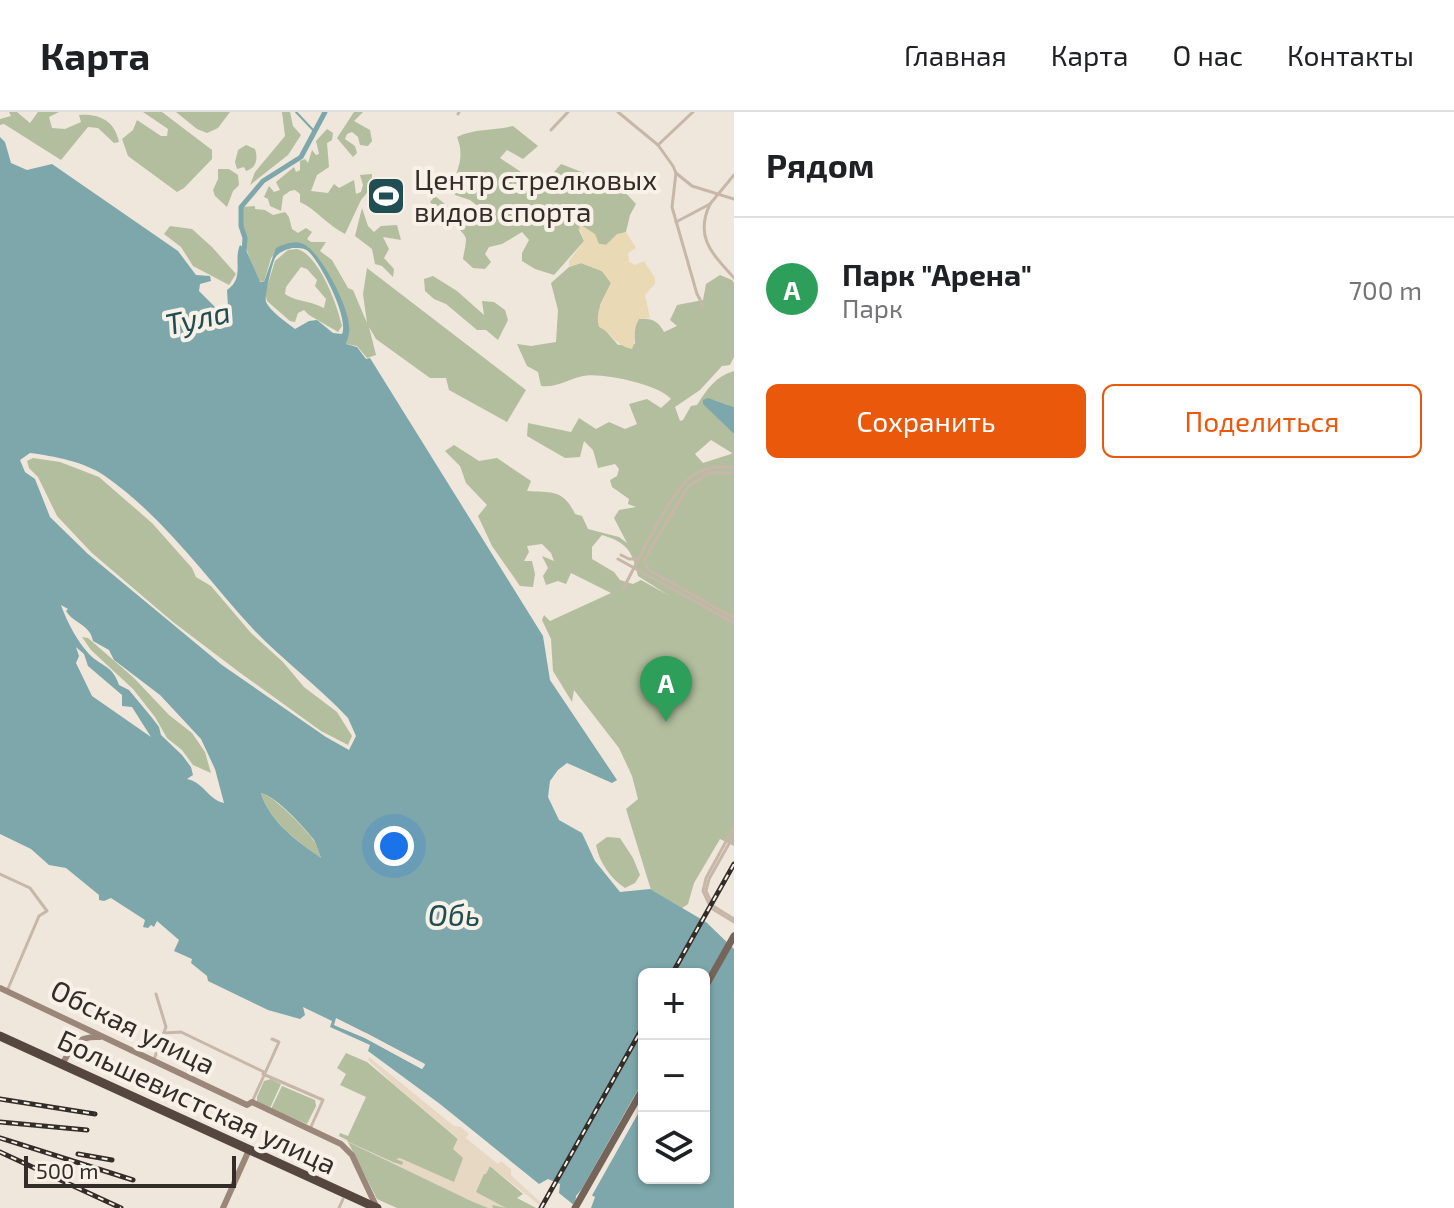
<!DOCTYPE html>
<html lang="ru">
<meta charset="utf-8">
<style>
:root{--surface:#fff;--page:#f6f6f6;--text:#202124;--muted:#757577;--line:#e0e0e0;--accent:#ea580c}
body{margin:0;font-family:"Exo 2",sans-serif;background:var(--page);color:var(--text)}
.controls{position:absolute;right:24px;bottom:24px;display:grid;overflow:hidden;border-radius:12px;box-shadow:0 2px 6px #0004}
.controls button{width:72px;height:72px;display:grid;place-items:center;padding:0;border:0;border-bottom:2px solid var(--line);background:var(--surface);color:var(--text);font:40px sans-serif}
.scale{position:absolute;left:24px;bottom:20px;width:212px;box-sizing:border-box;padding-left:8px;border:4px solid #342c28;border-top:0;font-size:22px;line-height:28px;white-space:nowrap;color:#342c28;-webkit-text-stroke:6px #f8f1e8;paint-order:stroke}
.you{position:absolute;left:394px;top:734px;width:28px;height:28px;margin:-20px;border:6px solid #fff;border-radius:50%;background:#1a73e8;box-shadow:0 0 0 12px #1a73e833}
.badge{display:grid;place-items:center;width:52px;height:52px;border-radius:50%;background:var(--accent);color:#fff;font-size:26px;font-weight:700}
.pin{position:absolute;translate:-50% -66px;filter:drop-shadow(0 2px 4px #0008)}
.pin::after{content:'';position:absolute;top:42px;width:28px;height:24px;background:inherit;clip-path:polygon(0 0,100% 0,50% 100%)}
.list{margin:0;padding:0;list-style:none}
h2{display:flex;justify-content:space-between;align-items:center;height:104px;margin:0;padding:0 32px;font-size:34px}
h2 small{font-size:26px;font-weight:400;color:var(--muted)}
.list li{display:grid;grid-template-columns:52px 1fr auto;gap:24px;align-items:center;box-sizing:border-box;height:144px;padding:0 32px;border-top:2px solid var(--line)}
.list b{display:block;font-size:30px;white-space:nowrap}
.list p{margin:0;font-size:26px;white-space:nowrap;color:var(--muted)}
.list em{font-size:26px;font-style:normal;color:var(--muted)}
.actions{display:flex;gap:16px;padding:24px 32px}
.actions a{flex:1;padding:18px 0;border:2px solid var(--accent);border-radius:12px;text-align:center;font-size:28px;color:var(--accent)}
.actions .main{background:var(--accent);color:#fff}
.icon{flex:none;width:44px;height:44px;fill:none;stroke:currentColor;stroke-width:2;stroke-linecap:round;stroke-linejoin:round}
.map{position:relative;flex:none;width:734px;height:1096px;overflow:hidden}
header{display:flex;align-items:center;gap:48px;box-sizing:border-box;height:112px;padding:0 40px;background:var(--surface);border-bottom:2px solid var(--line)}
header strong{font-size:38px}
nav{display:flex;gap:44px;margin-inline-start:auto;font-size:28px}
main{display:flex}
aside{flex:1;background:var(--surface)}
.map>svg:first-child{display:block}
.green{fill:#b2be9d;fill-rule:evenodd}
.sand{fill:#e9d9b5}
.plaza{fill:#e7d8c4}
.water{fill:#7da7ab;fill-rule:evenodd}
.pier{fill:#f0e7dc}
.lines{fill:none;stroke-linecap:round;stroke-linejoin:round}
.stream{stroke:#7da7ab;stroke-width:2}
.river{stroke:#7da7ab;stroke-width:5}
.street{stroke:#c7b7a9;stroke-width:3}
.secondary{stroke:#9a877a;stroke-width:6}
.primary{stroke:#75645a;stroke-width:7}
.highway{stroke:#554740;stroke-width:9}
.rail-casing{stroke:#342c28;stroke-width:5}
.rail{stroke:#f8f1e8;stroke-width:2;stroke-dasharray:6;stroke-linecap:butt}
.labels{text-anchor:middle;stroke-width:8;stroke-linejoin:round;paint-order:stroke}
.poi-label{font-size:28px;fill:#342c28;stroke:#f8f1e8;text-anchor:start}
.street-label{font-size:28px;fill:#342c28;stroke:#f8f1e8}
.water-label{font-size:30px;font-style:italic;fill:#214e53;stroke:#f8f1e8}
</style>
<header>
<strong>Карта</strong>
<nav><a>Главная</a><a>Карта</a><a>О нас</a><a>Контакты</a></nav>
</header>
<main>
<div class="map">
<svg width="734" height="1096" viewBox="0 0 734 1096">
<rect width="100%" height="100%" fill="#f0e7dc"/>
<g class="green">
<path d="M9 0H17L30 11 38 0H59L49 5 52 16 65 17 81 10 79 3C99 1 115 9 119 30L114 31 98 16 88 15 61 48 4 12 0 13V7L11 4Z"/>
<path d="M143 0H162L212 38V47L184 76 177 80 128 44 122 27 133 18 137 8 161 24H167L168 17Z"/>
<path d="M176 0H230L218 16 207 21 197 17Z"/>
<path d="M282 0H290L293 14 301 23 288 43 250 73 255 60 285 24Z"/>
<path d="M354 0H363L354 9 370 18 372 29 368 34 360 33 358 25 352 20 347 22 345 27 355 34 357 41 353 45 337 26Z"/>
<path d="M513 14 538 34 523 47 507 38 500 46 542 74 561 52 592 64 628 65 622 77 636 92 630 103 626 120 617 123 606 133 598 132 578 116 584 129 554 163 535 157 522 149V141L529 128 522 120 502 132 489 135 485 142 491 150 485 157 473 156 463 147C464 140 466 133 466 127 466 120 438 99 430 90L435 84 471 113 476 110 480 96 470 88 455 83C449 63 468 53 457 25 475 16 494 19 513 14Z"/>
<path d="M327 17 333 21 332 28 327 31 329 55 317 63 311 79 328 81 334 72 339 76 354 68 356 82 361 80 363 73 360 63 372 62 371 76 361 88 345 122C327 113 317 98 300 90V82L295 78 290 79 283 84 281 99 270 94 268 87 264 85 269 74 274 80 280 78 276 70 294 55 296 60 300 58V49L305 47 308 51 312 38 316 43 319 42 316 29Z"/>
<path d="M246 33 255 37C258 46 257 56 246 59L244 55 237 57 235 50 238 38Z"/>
<path d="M218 57H229L238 63 239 73 233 79 227 95 215 84 213 78 218 67Z"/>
<path d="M255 94V97L265 98 273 103 285 100 289 105 292 117 298 121 306 116 312 120 307 127 311 130H326L320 139 332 148 348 176 353 178 367 211 363 182 367 156 526 278 507 310 449 278 446 266H430L376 227 369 215 376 243 367 246 357 234 346 232C354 203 327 156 308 135L285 132 271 146 264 170 258 169C248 143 240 123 241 95Z"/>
<path d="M362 96 368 114 374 120 381 114 397 113 401 128 383 125 389 137 384 146 394 157 393 165 382 154 375 152 372 137 355 124Z"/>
<path d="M170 114 192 117 212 135 236 162 229 173 193 154 181 135 164 122Z"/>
<path d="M297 137C319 143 337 192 342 214L338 220 309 203 304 198 298 201 295 210 290 209 267 189 265 181 275 149 288 138ZM301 155 307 157 317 168 315 174 326 187 324 196C311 189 294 189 285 182L286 175Z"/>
<path d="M581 151 602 159 611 171 600 193 606 219 618 233 635 232 634 216 639 207C652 206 658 209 664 220L677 214 670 208 677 193 703 188 706 172 720 163 732 168 734 171V245L730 253 722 254 700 278 675 295 680 309 683 308 691 294 697 293C707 277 716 264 734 259V295L714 288 713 301 734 322V734L720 727 694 771 688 792 682 796 651 778 626 697 638 687 632 664 619 636 574 578 572 590 553 559 551 527 542 508 544 503 550 509 611 481 571 461 566 472 558 469 546 473 543 464 548 456 542 444 554 449 551 441 542 432 527 434 529 440 524 449H532L535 462 533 475 520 474 492 434 478 404 487 393 466 371 460 354 445 339 454 333 479 349 497 346 531 369 527 379C550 381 563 376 575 402L582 404 588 417 619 425 627 431 614 406 619 398 636 395 628 392 629 387 612 375 610 368 617 364 619 357 615 352 598 356 593 338 584 329 580 345 565 346 527 324 528 311 571 320 579 306 596 317 609 310 625 317 637 312 629 292 647 287 661 296 671 287C660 273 602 260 583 264 568 267 557 276 541 274L538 260 527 254 517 232 531 234 556 230 558 198 551 171 569 155ZM711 328 732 341 731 342 703 351 695 342ZM602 423C628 431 632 439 638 464L668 483 641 468 633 472 620 468 614 460 592 447V435Z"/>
<path d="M433 164 457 179 484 203 482 189 494 190 505 198 508 208 498 228 486 218H477L446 192 434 187 425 179 424 167Z"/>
<path d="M33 346 60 350 99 365 152 411 192 456 196 465 211 474 251 521 283 550 304 575 337 600 352 624 348 633 321 619 239 560 173 510 92 441 57 404 38 365 29 356 27 349Z"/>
<path d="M82 525 88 526 134 566 169 603 192 621 205 640 211 661 193 653 182 638 167 626 155 605 133 577 91 538Z"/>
<path d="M261 681C273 683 307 718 314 729 318 734 319 742 322 748 299 729 270 711 261 681Z"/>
<path d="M607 725 620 726 633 746 640 763 635 771 625 776C611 767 599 750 596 733Z"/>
<path d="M346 941 367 950 523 1082 517 1086 536 1096H397L377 1087 347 1028 339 1024 340 1021 348 1024 366 985 340 973 346 962 337 956Z"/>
<path d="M271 967 281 972 270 996 257 990V985L264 969Z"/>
<path d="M282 974 315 988 316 994 307 1012 271 997Z"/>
</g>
<path class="sand" d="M578 111 595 122 599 132 606 133 617 122 626 120 636 136 628 141 629 150 635 153 644 149 655 166V172L645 183 650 206 639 207C632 218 637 227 632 237 616 234 613 222 599 215 594 198 605 186 611 171L602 159 581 151 569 155V149L584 129Z"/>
<path class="plaza" d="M369 945 454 1014 461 1015 469 1022 466 1026 498 1052 501 1049 511 1057V1063L547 1096H543L490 1054 486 1062H484L476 1080 506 1096 492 1093 493 1096H488L471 1089 327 1020 393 1050 402 1053 403 1050 396 1047 400 1046 454 1070 463 1046 453 1037 458 1026 400 978 368 948Z"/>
<g class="water">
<path d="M0 25 5 30 11 51 27 58 52 52 178 139 196 163 210 164 211 169 200 172 199 179 216 196 223 198 228 195 227 178C245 166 233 149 240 133L246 138 260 170H264L276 136C284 132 292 129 301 131 320 137 348 194 349 213 350 219 348 226 346 232L357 235 366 247 370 246 543 524 550 568 617 668 612 671 567 651 558 658 550 669 548 685 559 708 582 721 595 749 620 780 650 777 706 810 734 837V1096H591L595 1085 581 1078 576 1084 575 1094 559 1081 560 1072 548 1067 539 1072 440 992 368 939 370 933 330 915 332 909 303 895 305 903 300 907 268 898 208 869 207 864 191 851 192 847 174 839 179 828 157 809 154 815 151 813 148 816 143 815 145 808 111 786 104 789 99 788V783L66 756 49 753 31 737 0 722ZM292 136C298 136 305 135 310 141 322 154 349 206 342 222L333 221 317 208 309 209 295 217C286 210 271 200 266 190 264 185 272 152 275 146 279 140 285 138 292 136ZM30 341C54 344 85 350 105 364 164 405 206 466 254 518 284 549 319 575 348 606L356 624 349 638 326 625 222 553 88 442 50 405 35 367 25 360 20 348ZM61 493 68 497 66 499C74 512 90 512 93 529L109 538 114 548 160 583 201 627 215 657 224 691C209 688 203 670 187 667L193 663 191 655 182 643 161 623 159 615 153 607 129 578 119 573C113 553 100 554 89 542 77 529 67 510 61 493ZM76 535 84 542 88 554 122 583V594L132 595 151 625 92 584 76 551 79 544ZM261 681C276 684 305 716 314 728 317 733 319 741 321 746 298 730 269 709 261 681ZM644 862H704V1066H644ZM334 913 366 921 425 953 422 957 365 926Z"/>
<path d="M708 286 734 295V322L703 292V288Z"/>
</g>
<g class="pier">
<path d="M336 906 366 921 425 952 422 957 365 926 334 913Z"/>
<path d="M644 967V991L590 1087 582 1083 579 1096H571Z"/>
</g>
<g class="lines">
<path class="stream" d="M296 0 314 19"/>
<path class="river" d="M244 139 245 126 241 114V95L263 69 301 45 325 0"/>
<g class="street">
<path d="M618 0 658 33 673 54 676 61 672 95 697 182 703 193"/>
<path d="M458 2 459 0"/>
<path d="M551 18 568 0"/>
<path d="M658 33 693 0"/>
<path d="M676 61 692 74 734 87"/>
<path d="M710 92C694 126 713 142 734 166"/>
<path d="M676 110 710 92 734 63"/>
<path d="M734 361H708L688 375 644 448 649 458 734 506"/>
<path d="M621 443 629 447H636"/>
<path d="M618 447 734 511"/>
<path d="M623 477C637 451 670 380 692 364 705 355 719 353 734 356"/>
<path d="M734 715 706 766 703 779 711 796 734 810"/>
<path d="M734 723 709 767 706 779 713 794 734 807"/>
<path d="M0 762 30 776 47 799 39 804 7 879"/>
<path d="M164 921 181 920 264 960"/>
<path d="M153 950 166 915 156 882"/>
<path d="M263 962 323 988 310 1017"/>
<path d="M252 990 279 930 272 927"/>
<path d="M339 1096 343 1087"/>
</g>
<g class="secondary">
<path d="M0 876 247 993 252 990 341 1032 352 1043 377 1096"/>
<path d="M62 953C72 934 76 924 99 925"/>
<path d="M223 1096 249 1038"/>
</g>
<g class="primary">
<path d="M704 877 734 824"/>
<path d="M575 1096 644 975"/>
</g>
<path class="highway" d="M0 924 377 1096"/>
<defs>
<g id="rail">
<path d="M672 862 734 752"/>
<path d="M0 987 95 1002"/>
<path d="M0 1010 87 1018"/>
<path d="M0 1026 133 1068"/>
<path d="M0 1040 121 1096"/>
<path d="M78 1042 112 1048"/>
<path d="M541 1096 644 913"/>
</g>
</defs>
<use href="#rail" class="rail-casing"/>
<use href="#rail" class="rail"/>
</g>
<defs>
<symbol id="stadium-square" viewBox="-11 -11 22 22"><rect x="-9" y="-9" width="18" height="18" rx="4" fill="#214e53" stroke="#f8f1e8"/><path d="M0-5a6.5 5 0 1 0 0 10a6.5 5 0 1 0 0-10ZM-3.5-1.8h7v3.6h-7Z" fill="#fff"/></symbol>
</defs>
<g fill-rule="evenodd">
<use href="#stadium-square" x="364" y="62" width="44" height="44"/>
</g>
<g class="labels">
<g class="poi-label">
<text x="414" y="78">Центр стрелковых<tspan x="414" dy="32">видов спорта</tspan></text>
</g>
<g class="street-label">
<text transform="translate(133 915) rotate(26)" y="10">Обская улица</text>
<text transform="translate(197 990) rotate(25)" y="10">Большевистская улица</text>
</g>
<g class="water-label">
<text transform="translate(198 207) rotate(-12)" y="10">Тула</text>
<text x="454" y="814">Обь</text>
</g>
</g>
</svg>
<div class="controls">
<button>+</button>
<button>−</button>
<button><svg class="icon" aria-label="layers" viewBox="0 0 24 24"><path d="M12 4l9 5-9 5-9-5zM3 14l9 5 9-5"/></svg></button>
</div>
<div class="scale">500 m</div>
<div class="you"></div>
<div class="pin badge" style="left:666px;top:610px;background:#2e9e5b">A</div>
</div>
<aside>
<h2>Рядом<small></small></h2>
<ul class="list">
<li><span class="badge" style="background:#2e9e5b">A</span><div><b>Парк &quot;Арена&quot;</b><p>Парк</p></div><em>700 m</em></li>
</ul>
<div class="actions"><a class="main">Сохранить</a><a>Поделиться</a></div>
</aside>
</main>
